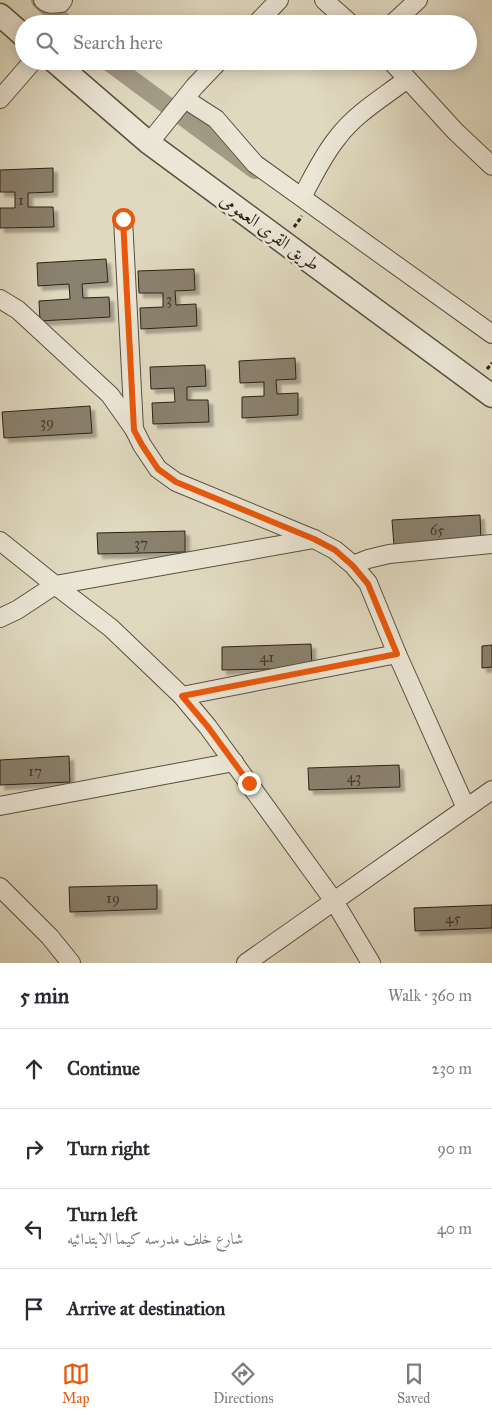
<!DOCTYPE html>
<meta charset="utf-8">
<style>
:root{--surface:#fff;--page:#f2f2f3;--text:#2b2b33;--muted:#7c7c81;--line:#e1e1e2;--accent:#ea580c}
body{margin:0;font-family:"IM FELL Great Primer",Amiri,serif;background:var(--page);color:var(--text)}
.stop{position:absolute;width:15px;height:15px;margin:-11px;border:4px solid #ea580c;border-radius:50%;background:#fff}
.stop.end{background:#ea580c;border-color:#fff;box-shadow:0 1px 5px #0008}
.list{margin:0;padding:0;list-style:none}
h2{display:flex;justify-content:space-between;align-items:center;height:65px;margin:0;padding:0 20px;font-size:21px}
h2 small{font-size:16px;font-weight:400;color:var(--muted)}
.list li{display:grid;grid-template-columns:32px 1fr auto;gap:15px;align-items:center;box-sizing:border-box;height:80px;padding:0 20px;border-top:1px solid var(--line)}
.list b{display:block;font-size:19px;white-space:nowrap}
.list p{margin:0;font-size:16px;white-space:nowrap;color:var(--muted)}
.list em{font-size:16px;font-style:normal;color:var(--muted)}
.icon{flex:none;width:28px;height:28px;fill:none;stroke:currentColor;stroke-width:2;stroke-linecap:round;stroke-linejoin:round}
.map{position:relative;flex:none;width:492px;height:963px;overflow:hidden}
.search{position:absolute;background:var(--surface);box-shadow:0 2px 12px #0003;left:15px;right:15px;top:15px;height:55px;display:flex;align-items:center;gap:12px;box-sizing:border-box;padding:0 18px;border-radius:28px;color:var(--muted);font-size:19px}
.sheet{height:385px;background:var(--surface)}
nav{display:flex;justify-content:space-around;align-items:center;box-sizing:border-box;height:70px;border-top:1px solid var(--line);background:var(--surface);font-size:14px;color:var(--muted)}
nav a{display:grid;justify-items:center;gap:2px}
nav .on{color:var(--accent)}
.map>svg:first-child{display:block}
.lines{fill:none;stroke-linecap:round;stroke-linejoin:round}
.canal{stroke:#a39b86;stroke-width:18}
.building{fill:#8a816e;stroke:#2c2215;filter:url(#shadow)}
.minor-casing{stroke:#595040;stroke-width:20}
.tertiary-casing{stroke:#595040;stroke-width:25}
.path{stroke:#2c2215;stroke-width:3;stroke-dasharray:4 2.5;stroke-linecap:butt}
.minor{stroke:#ebe6d6;stroke-width:18}
.tertiary{stroke:#ebe6d6;stroke-width:22}
.route{stroke:#ea580c;stroke-width:6}
.labels{text-anchor:middle;stroke-width:5;stroke-linejoin:round;paint-order:stroke}
.number-label{font-size:15px;fill:#443a2b}
.street-label{font-size:18px;fill:#2c2215;stroke:#ebe6d6}
</style>
<div class="map">
<svg width="492" height="963" viewBox="0 0 492 963">
<defs>
<filter id="shadow"><feDropShadow dx="4.5" dy="4.5" stdDeviation="1" flood-color="#0004"/></filter>
</defs>
<rect width="100%" height="100%" fill="#e0d9c0"/>
<filter id="stains"><feTurbulence type="fractalNoise" baseFrequency=".004" numOctaves="4"/><feColorMatrix values="0 0 0 0 .2 0 0 0 0 .09 0 0 0 0 .02 0 0 0 .5 -.17"/></filter>
<radialGradient id="worn" r=".72"><stop offset=".6" stop-color="#630" stop-opacity="0"/><stop offset="1" stop-color="#630" stop-opacity=".3"/></radialGradient>
<g class="lines">
<g class="canal">
<path d="M40 0 66 24"/>
<path d="M107 61 255 170"/>
</g>
</g>
<g class="building">
<path d="M53 168V192L28 193V207H53L54 227 0 228V208H15V192H0V170Z"/>
<path d="M106 259 108 282 82 284 83 298 109 297 110 317 40 321 39 301 70 299 69 284 38 286 37 263Z"/>
<path d="M194 269 195 290 175 291 176 305 196 304 197 326 141 329 140 308 163 307V293H139L138 271Z"/>
<path d="M295 358 296 379 276 380 277 394 298 393V415L242 418V397L264 396V382L240 383 239 361Z"/>
<path d="M205 365 206 386 187 387V400H208L209 422 153 424 152 403 175 402 174 388 151 389 150 367Z"/>
<path d="M90 406 92 433 4 438 2 412Z"/>
<path d="M480 515 481 541 394 546 392 520Z"/>
<path d="M185 531V552L98 554 97 533Z"/>
<path d="M311 644 312 668 222 670V647Z"/>
<path d="M492 645V667L482 668V646Z"/>
<path d="M69 756 70 782 0 785V760Z"/>
<path d="M399 765 400 787 309 790 308 768Z"/>
<path d="M157 885V909L70 912 69 887Z"/>
<path d="M492 905V928L415 931 414 908Z"/>
</g>
<g class="lines">
<defs>
<g id="minor">
<path d="M43 0C48 5 54 4 61 3L63 0"/>
<path d="M324 0 351 24"/>
<path d="M256 24 279 0"/>
<path d="M392 24 418 0"/>
<path d="M391 61 455 131 492 166"/>
<path d="M0 99 33 61"/>
<path d="M185 99 216 119 255 164 492 334"/>
<path d="M149 143 195 86 219 61"/>
<path d="M302 197C313 177 323 155 338 137 356 113 384 97 407 79"/>
<path d="M123 219 134 429"/>
<path d="M0 299 18 310 110 395 134 429 142 445 158 469 176 482 314 539 335 550 353 565 368 583 397 654 466 808"/>
<path d="M0 541 55 585 111 628 182 696 208 727 334 901 371 963"/>
<path d="M353 565 368 559 389 554 492 544"/>
<path d="M0 618 17 610 55 585 314 539"/>
<path d="M182 696 397 654"/>
<path d="M0 806 234 762"/>
<path d="M0 887 50 937 71 963"/>
<path d="M246 963 492 790"/>
</g>
<g id="tertiary">
<path d="M0 15 24 36"/>
<path d="M54 61 149 143 492 396"/>
</g>
</defs>
<use href="#minor" class="minor-casing"/>
<use href="#tertiary" class="tertiary-casing"/>
<g class="path">
<path d="M294 227 302 216"/>
<path d="M487 369 492 363"/>
</g>
<use href="#minor" class="minor"/>
<use href="#tertiary" class="tertiary"/>
</g>
<g class="lines">
<path class="route" d="M123 219 134 430 142 445 158 469 176 482 314 539 335 550 353 566 368 584 397 654 182 696 208 727 249 783"/>
</g>
<g class="labels">
<g class="number-label">
<text x="21" y="205">1</text>
<text x="169" y="304">3</text>
<text x="47" y="427">39</text>
<text x="437" y="535">65</text>
<text x="141" y="548">37</text>
<text x="267" y="662">41</text>
<text x="35" y="776">17</text>
<text x="354" y="782">43</text>
<text x="113" y="903">19</text>
<text x="453" y="923">45</text>
</g>
<g class="street-label">
<text transform="translate(270 232) rotate(36)" y="6">طريق القرى العمومى</text>
</g>
</g>
<rect width="100%" height="100%" filter="url(#stains)"/>
<rect width="100%" height="100%" fill="url(#worn)"/>
</svg>
<div class="stop" style="left:123px;top:219px"></div>
<div class="stop end" style="left:249px;top:783px"></div>
<div class="search"><svg class="icon" aria-label="search" viewBox="0 0 24 24"><circle cx="10" cy="10" r="6"/><path d="M15 15l6 6"/></svg>Search here</div>
</div>
<section class="sheet">
<h2>5 min<small>Walk · 360 m</small></h2>
<ul class="list">
<li><svg class="icon" aria-label="ahead" viewBox="0 0 24 24"><path d="M12 20V5M6 11l6-6 6 6"/></svg><div><b>Continue</b></div><em>230 m</em></li>
<li><svg class="icon" aria-label="right" viewBox="0 0 24 24"><path d="M7 20v-9h11M14 6l5 5-5 5"/></svg><div><b>Turn right</b></div><em>90 m</em></li>
<li><svg class="icon" aria-label="left" viewBox="0 0 24 24"><path d="M17 20v-9H6M10 6l-5 5 5 5"/></svg><div><b>Turn left</b><p>شارع خلف مدرسه كيما الابتدائيه</p></div><em>40 m</em></li>
<li><svg class="icon" aria-label="arrive" viewBox="0 0 24 24"><path d="M6 21V4h12l-3 4 3 4H6"/></svg><div><b>Arrive at destination</b></div></li>
</ul>
</section>
<nav>
<a class="on"><svg class="icon" aria-label="map" viewBox="0 0 24 24"><path d="M3 6l6-2 6 2 6-2v14l-6 2-6-2-6 2zM9 4v14M15 6v14"/></svg>Map</a>
<a><svg class="icon" aria-label="directions" viewBox="0 0 24 24"><path d="M12 3l9 9-9 9-9-9zM9 14v-3h6M13 9l2 2-2 2"/></svg>Directions</a>
<a><svg class="icon" aria-label="saved" viewBox="0 0 24 24"><path d="M7 4h10v16l-5-4-5 4z"/></svg>Saved</a>
</nav>
